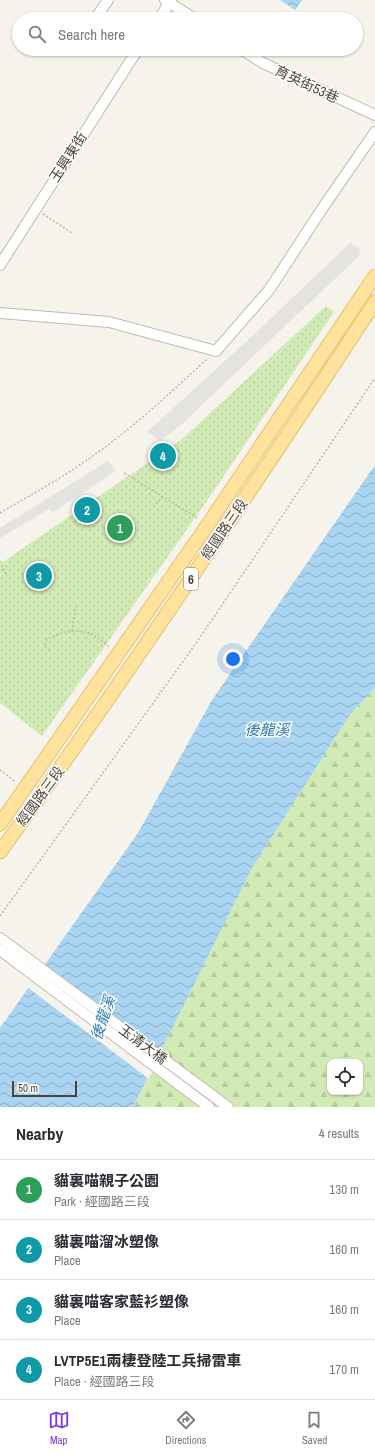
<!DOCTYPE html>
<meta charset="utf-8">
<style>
:root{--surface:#fff;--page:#f7f7f7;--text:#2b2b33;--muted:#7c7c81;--line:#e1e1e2;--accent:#7c3aed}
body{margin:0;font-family:"Archivo Narrow","Noto Sans TC",sans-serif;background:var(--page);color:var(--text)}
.controls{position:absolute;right:12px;bottom:12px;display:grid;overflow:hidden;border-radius:8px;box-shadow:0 1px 3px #0004}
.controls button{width:36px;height:36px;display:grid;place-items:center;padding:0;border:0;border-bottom:1px solid var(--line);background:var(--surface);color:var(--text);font:20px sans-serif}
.scale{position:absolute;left:12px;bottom:10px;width:65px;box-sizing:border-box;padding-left:4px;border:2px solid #4b4439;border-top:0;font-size:11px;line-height:14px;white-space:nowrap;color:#4b4439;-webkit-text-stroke:3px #fff;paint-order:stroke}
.you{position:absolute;left:233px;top:659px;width:14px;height:14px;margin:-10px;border:3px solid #fff;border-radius:50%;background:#1a73e8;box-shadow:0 0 0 6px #1a73e833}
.badge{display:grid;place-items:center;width:26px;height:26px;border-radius:50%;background:var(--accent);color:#fff;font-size:13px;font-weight:700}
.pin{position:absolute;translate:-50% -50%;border:2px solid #fff;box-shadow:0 1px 4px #0006}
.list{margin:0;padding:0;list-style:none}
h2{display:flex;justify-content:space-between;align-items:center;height:52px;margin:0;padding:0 16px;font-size:17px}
h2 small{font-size:13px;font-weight:400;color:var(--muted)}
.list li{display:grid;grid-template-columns:26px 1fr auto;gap:12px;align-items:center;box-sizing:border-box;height:60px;padding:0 16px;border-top:1px solid var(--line)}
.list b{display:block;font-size:15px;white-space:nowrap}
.list p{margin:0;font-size:13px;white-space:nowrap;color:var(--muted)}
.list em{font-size:13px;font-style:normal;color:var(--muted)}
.icon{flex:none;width:22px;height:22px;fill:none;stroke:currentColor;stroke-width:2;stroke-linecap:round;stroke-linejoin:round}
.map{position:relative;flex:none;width:375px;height:1107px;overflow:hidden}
.search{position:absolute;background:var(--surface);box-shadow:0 1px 3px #0004;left:12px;right:12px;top:12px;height:44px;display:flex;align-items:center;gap:10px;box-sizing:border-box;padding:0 14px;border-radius:22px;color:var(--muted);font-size:15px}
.sheet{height:292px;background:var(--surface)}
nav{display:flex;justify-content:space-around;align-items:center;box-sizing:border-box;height:56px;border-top:1px solid var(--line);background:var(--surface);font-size:11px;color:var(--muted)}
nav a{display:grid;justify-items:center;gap:2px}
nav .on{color:var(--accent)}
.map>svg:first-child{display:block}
.forest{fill:url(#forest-firs);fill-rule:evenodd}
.park{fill:url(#park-dots)}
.parking{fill:#e5e3e0}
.water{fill:url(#water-waves)}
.pier{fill:#f6f3ec}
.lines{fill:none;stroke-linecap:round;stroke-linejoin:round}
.minor-casing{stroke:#c2bbae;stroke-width:12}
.major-casing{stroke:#e6c16a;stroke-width:15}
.path{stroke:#c4b79f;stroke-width:1.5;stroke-dasharray:2 2;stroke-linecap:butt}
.minor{stroke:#fff;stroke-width:10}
.major{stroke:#ffe39c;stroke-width:13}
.labels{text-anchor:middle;stroke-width:3;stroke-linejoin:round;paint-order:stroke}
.shield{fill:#fff;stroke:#817c74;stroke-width:1}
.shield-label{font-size:13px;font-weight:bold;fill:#4b4439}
.street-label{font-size:14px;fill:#4b4439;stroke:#fff}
.water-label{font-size:15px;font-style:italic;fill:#2e7ab2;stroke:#fff}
</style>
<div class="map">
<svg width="375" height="1107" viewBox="0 0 375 1107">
<defs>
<pattern id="forest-firs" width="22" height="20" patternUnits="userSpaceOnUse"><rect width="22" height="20" fill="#d2eab5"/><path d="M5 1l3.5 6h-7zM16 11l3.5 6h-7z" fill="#b6ca9c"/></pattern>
<pattern id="park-dots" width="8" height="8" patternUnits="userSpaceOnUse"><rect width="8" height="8" fill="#d2eab5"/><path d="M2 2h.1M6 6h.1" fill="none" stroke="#b6ca9c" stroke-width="1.8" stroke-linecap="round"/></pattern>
<pattern id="water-waves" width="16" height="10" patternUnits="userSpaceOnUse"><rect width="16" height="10" fill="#a9d4f2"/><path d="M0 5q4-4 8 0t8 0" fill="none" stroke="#8caec5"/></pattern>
</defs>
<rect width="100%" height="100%" fill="#f6f3ec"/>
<path class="forest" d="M375 687V1107H133L252 868 349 716ZM330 1062H360V1092H330Z"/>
<path class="park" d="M326 306 334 312 213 492 42 736 0 703V564L181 440Z"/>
<g class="parking">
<path d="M350 243 358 247 361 254 183 423 160 441 147 432 248 340Z"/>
<path d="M108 461 116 471 53 512 49 509 0 538V528Z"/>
</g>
<g class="water">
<path d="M280 0H302L295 10Z"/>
<path d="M375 465V687L349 716 252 868 133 1107H0V1028L138 833 212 700Z"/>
</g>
<path class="pier" d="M42 965 161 1055 149 1079 27 987Z"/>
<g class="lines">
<defs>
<g id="minor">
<path d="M165 0 195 19"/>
<path d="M95 19 108 0"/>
<path d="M159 19 171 0"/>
<path d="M241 49 263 63 375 115"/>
<path d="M0 265 138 49"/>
<path d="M0 313 109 322 216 351 269 290 322 209 375 132"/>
<path d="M0 938 228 1107"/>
<path d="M0 950 209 1107"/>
</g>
<g id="major">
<path d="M0 824 207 526 375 276"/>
<path d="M0 852C130 672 253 488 375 302"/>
</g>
</defs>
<use href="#minor" class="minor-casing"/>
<use href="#major" class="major-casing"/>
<g class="path">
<path d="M43 214 72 233"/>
<path d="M124 473 199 519"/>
<path d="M77 506 90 527"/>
<path d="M154 507 162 497"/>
<path d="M0 513C28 496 57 481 84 462 129 432 168 395 208 358"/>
<path d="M0 561 7 576"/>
<path d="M72 631 76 606"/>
<path d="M49 650 44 646 47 639 64 632 79 631 93 634 109 647"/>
<path d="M0 770 16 782"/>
<path d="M0 916 197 642 375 378"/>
</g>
<use href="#minor" class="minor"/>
<use href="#major" class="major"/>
</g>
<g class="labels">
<rect class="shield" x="184" y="568" width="14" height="22" rx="3"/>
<g class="shield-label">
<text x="191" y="584">6</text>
</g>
<g class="street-label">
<text transform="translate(307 84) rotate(25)" y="5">育英街53巷</text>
<text transform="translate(68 157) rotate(-57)" y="5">玉興東街</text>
<text transform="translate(224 529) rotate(-56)" y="5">經國路三段</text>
<text transform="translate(40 796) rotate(-54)" y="5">經國路三段</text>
<text transform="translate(143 1044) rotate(37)" y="5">玉清大橋</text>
</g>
<g class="water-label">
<text x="267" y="735">後龍溪</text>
<text transform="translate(103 1018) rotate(-71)" y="5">後龍溪</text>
</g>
</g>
</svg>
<div class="controls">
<button><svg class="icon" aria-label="locate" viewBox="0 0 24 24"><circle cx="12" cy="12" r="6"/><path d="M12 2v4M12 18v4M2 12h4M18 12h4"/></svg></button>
</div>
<div class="scale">50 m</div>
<div class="you"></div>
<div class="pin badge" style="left:120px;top:528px;background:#2e9e5b">1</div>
<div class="pin badge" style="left:87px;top:510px;background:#0f9aa8">2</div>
<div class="pin badge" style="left:39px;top:576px;background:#0f9aa8">3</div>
<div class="pin badge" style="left:163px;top:456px;background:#0f9aa8">4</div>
<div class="search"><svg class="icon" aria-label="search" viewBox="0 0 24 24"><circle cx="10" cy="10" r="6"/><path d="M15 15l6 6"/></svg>Search here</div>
</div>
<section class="sheet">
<h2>Nearby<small>4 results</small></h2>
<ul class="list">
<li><span class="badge" style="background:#2e9e5b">1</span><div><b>貓裏喵親子公園</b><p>Park · 經國路三段</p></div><em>130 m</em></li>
<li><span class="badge" style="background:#0f9aa8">2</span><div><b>貓裏喵溜冰塑像</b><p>Place</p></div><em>160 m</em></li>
<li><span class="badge" style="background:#0f9aa8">3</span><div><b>貓裏喵客家藍衫塑像</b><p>Place</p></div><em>160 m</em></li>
<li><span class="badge" style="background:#0f9aa8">4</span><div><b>LVTP5E1兩棲登陸工兵掃雷車</b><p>Place · 經國路三段</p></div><em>170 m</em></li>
</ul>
</section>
<nav>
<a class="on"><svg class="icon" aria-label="map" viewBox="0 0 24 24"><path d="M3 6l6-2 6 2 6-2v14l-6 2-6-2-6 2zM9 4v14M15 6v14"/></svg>Map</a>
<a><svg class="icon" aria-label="directions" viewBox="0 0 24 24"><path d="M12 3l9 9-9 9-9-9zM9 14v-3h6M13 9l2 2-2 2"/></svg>Directions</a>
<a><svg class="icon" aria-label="saved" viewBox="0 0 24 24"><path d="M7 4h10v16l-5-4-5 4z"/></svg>Saved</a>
</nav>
